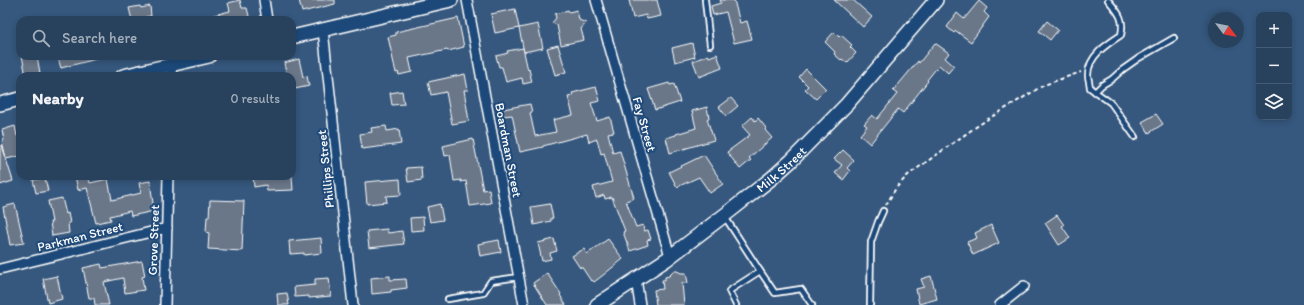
<!DOCTYPE html>
<meta charset="utf-8">
<style>
:root{--surface:#28425e;--page:#344d67;--text:#f1f3f6;--muted:#a5b0bc;--line:#445b73}
body{margin:0;font-family:Itim,sans-serif;background:var(--page);color:var(--text)}
.controls{position:absolute;right:12px;top:12px;display:grid;overflow:hidden;border-radius:8px;box-shadow:0 2px 6px #0003}
.controls button{width:36px;height:36px;display:grid;place-items:center;padding:0;border:0;border-bottom:1px solid var(--line);background:var(--surface);color:var(--text);font:20px sans-serif}
.compass{position:absolute;left:1208px;top:12px;width:36px;height:36px;border-radius:50%;background:var(--surface);box-shadow:0 2px 6px #0003;rotate:122deg}
.list{margin:0;padding:0;list-style:none}
h2{display:flex;justify-content:space-between;align-items:center;height:52px;margin:0;padding:0 16px;font-size:17px}
h2 small{font-size:13px;font-weight:400;color:var(--muted)}
.icon{flex:none;width:22px;height:22px;fill:none;stroke:currentColor;stroke-width:2;stroke-linecap:round;stroke-linejoin:round}
.map{position:relative;flex:none;width:1304px;height:305px;overflow:hidden}
.search{position:absolute;background:var(--surface);box-shadow:0 2px 6px #0003;left:16px;top:16px;width:280px;height:44px;display:flex;align-items:center;gap:10px;box-sizing:border-box;padding:0 14px;border-radius:12px;color:var(--muted);font-size:15px}
.panel{position:absolute;background:var(--surface);box-shadow:0 2px 6px #0003;left:16px;top:72px;width:280px;height:108px;border-radius:12px}
.map>svg:first-child{display:block}
.building{fill:#6a7789;stroke:#fff}
.lines{fill:none;stroke-linecap:round;stroke-linejoin:round}
.lane-casing{stroke:#fff;stroke-width:8}
.street-casing{stroke:#fff;stroke-width:12}
.secondary-casing{stroke:#fff;stroke-width:16}
.path{stroke:#fff;stroke-width:2;stroke-dasharray:4 3;stroke-linecap:butt}
.lane{stroke:#1f4a7a;stroke-width:4.5}
.street{stroke:#1f4a7a;stroke-width:9}
.secondary{stroke:#1f4a7a;stroke-width:13}
.labels{text-anchor:middle;stroke-width:4;stroke-linejoin:round;paint-order:stroke}
.street-label{font-size:13px;fill:#fff;stroke:#1f4a7a}
</style>
<div class="map">
<svg width="1304" height="305" viewBox="0 0 1304 305">
<rect width="100%" height="100%" fill="#36587e"/>
<filter id="ink" filterUnits="userSpaceOnUse"><feTurbulence type="fractalNoise" baseFrequency=".025" numOctaves="2"/><feDisplacementMap in="SourceGraphic" scale="8" xChannelSelector="R" yChannelSelector="G"/><feConvolveMatrix kernelMatrix="1 2 1 2 8 2 1 2 1" color-interpolation-filters="sRGB"/></filter>
<g filter="url(#ink)">
<g class="building">
<path d="M240 0 242 8H247L250 20H210V16L230 11 228 3Z"/>
<path d="M299 0H335V4L302 12Z"/>
<path d="M629 0H657L661 16 647 19 646 15 633 18Z"/>
<path d="M720 0H734L740 23 747 21 752 39 734 43 726 12 713 15 711 6 721 3Z"/>
<path d="M834 0H853L872 17 863 27Z"/>
<path d="M979 1 987 8 984 12 989 17 971 42 956 31 954 33 947 27 957 13 964 19Z"/>
<path d="M140 6 141 8 150 6 151 16 145 17 146 20H132L129 8Z"/>
<path d="M515 9 519 28 495 33 491 14Z"/>
<path d="M568 10 569 12 577 10 579 20 586 23 581 29 584 40 561 45 557 25 552 23 556 18 555 14Z"/>
<path d="M458 18 464 47 448 51 447 50 409 58 412 72 399 75 398 72 396 73 388 37 396 35V32Z"/>
<path d="M1047 21 1058 30 1050 40 1039 31Z"/>
<path d="M538 24 543 48 524 52 519 28Z"/>
<path d="M834 32 839 37 841 35 852 45 850 47 856 53 847 63 842 59 841 60 834 54 835 52 825 42Z"/>
<path d="M692 43 695 57 675 62 672 48Z"/>
<path d="M935 43 949 53 945 58 954 66 948 73 939 65 927 80 928 81 903 113 898 109 870 144 860 135 867 126 864 124 872 115 877 119 897 94 893 91 918 61 919 63Z"/>
<path d="M558 45 566 72 555 75 547 48Z"/>
<path d="M523 48 528 70 529 69 532 82 523 84 522 78 506 82 502 67H499L496 56 508 53 507 51Z"/>
<path d="M717 54 722 68 699 77 693 61 708 55 709 57Z"/>
<path d="M22 56H37L40 73 26 76Z"/>
<path d="M65 56H96V59L61 68 58 58Z"/>
<path d="M299 59 303 77 307 76 309 86 295 89 292 76H287L284 63Z"/>
<path d="M806 69 826 89 816 99 805 89 808 86 799 77Z"/>
<path d="M465 74 468 90H464L469 121 452 124 446 92 431 95 428 82Z"/>
<path d="M669 83 670 85 674 84 680 102 655 110 648 89Z"/>
<path d="M596 87 600 101 591 103 597 121 610 117 614 132 608 133 613 153 620 151 634 198 626 201 636 227 643 225 644 231 648 230 651 239 647 240 648 245 630 251 623 232 625 231 612 197 605 199 604 195 596 198 593 187 612 182 604 153 601 154 597 139 589 142 587 134 543 146V147L520 152 512 115 504 116 503 109 530 104 532 112 530 113 535 136 556 132 553 120 573 115 568 97 573 96 572 93Z"/>
<path d="M402 91 404 104 392 105 390 93Z"/>
<path d="M731 98 738 106 726 116 719 107Z"/>
<path d="M707 107 709 118 707 119 714 140 670 153 666 138 676 135V134L696 128 692 111Z"/>
<path d="M1156 114 1163 124 1149 133 1142 122Z"/>
<path d="M752 117 755 121 758 118 766 128 765 130 772 138 749 158 751 160 740 169 727 152 750 135 742 126Z"/>
<path d="M15 126 17 136 20 135V156L6 159 13 181 0 185V146L2 145 6 158 2 141 4 140 2 130Z"/>
<path d="M386 126 387 131 399 129 401 144 362 149 360 134 372 132 371 128Z"/>
<path d="M473 139 483 190 489 189 491 203 470 206 466 181 461 182V180L454 181 450 155 445 156 443 146Z"/>
<path d="M843 150 854 160 847 168 850 171 843 180 835 173 842 165 834 159Z"/>
<path d="M704 155 723 184 710 193 699 177 677 187 669 172Z"/>
<path d="M421 167 422 180 408 182 406 168Z"/>
<path d="M75 176H88L90 183 108 179 112 200 141 193 139 183 150 181 154 211 131 216 130 211 110 216 111 220 96 223 87 188 78 190Z"/>
<path d="M253 176H292L293 190 267 191 266 185 254 187Z"/>
<path d="M45 178 48 191 36 193 33 180Z"/>
<path d="M400 179 401 195 386 196 387 202 367 204 365 182Z"/>
<path d="M62 198 66 214 68 213 70 223H68L69 233 52 236 50 222H52L48 201Z"/>
<path d="M210 200 244 201 242 251 208 249 209 233 206 232 207 217H209Z"/>
<path d="M15 204 24 243 10 245 3 207Z"/>
<path d="M440 204 443 220 430 222 427 207Z"/>
<path d="M550 204 553 218H551V221L534 225 531 207Z"/>
<path d="M1057 215 1064 225 1062 226 1070 238 1059 245 1045 223Z"/>
<path d="M423 217 424 230 411 231 410 218Z"/>
<path d="M991 225 999 243 973 255 967 242 977 238 975 233Z"/>
<path d="M387 229 388 233 402 231 404 244 369 248 367 231Z"/>
<path d="M321 238 322 253 304 255V253L290 254 289 241Z"/>
<path d="M554 239 557 251 550 253 551 259 542 261 538 243Z"/>
<path d="M608 239 623 259 602 276 594 282 592 280 591 281 581 266 580 268 572 256 584 249 587 254Z"/>
<path d="M499 240 501 252 480 256 478 244Z"/>
<path d="M142 261 145 276 142 277 144 290 125 293 123 278 104 282 109 305H95L94 298H89L83 268 101 264 102 268Z"/>
<path d="M674 271H677L681 273H686L688 283H682L684 305H656L654 290 663 289 662 280H665V277L669 276Z"/>
<path d="M547 273 561 294 560 295 566 305H547L533 283Z"/>
<path d="M57 276 62 299 48 303 43 279Z"/>
<path d="M390 276V280L406 279 407 288 391 290V292L372 294 371 278Z"/>
<path d="M931 276 937 299 919 304 916 289 924 287 921 279Z"/>
<path d="M329 278 331 296 309 298V296L295 297 294 287 315 285V279Z"/>
<path d="M287 293 289 305H278L277 294Z"/>
</g>
<g class="lines">
<defs>
<g id="lane">
<path d="M705 0 710 45"/>
<path d="M1108 0C1118 12 1125 19 1121 35 1107 44 1088 56 1088 75 1088 79 1090 84 1090 88L1111 103 1135 137"/>
<path d="M1095 92 1102 85 1112 79 1122 70 1139 58 1174 38"/>
<path d="M725 217 760 271 729 291 736 305"/>
<path d="M760 271 775 293 801 289 812 305"/>
<path d="M448 299 483 293 491 281 519 277"/>
<path d="M870 305 871 242 878 222 883 211"/>
</g>
<g id="street">
<path d="M264 0 267 20"/>
<path d="M467 0 524 305"/>
<path d="M596 0 670 256"/>
<path d="M323 30 353 305"/>
<path d="M171 76 172 65"/>
<path d="M0 269 167 228"/>
<path d="M636 279 640 305"/>
<path d="M165 305 168 176"/>
<path d="M1000 305 1024 286"/>
</g>
<g id="secondary">
<path d="M292 37 451 0"/>
<path d="M123 76 209 56"/>
<path d="M0 104 20 99"/>
<path id="s1" d="M597 305 667 259 730 211 772 178 791 161 847 104 936 0"/>
</g>
</defs>
<use href="#lane" class="lane-casing"/>
<use href="#street" class="street-casing"/>
<use href="#secondary" class="secondary-casing"/>
<path class="path" d="M886 205 896 188 908 175 970 131 988 119 1044 85 1081 72"/>
<use href="#lane" class="lane"/>
<use href="#street" class="street"/>
<use href="#secondary" class="secondary"/>
</g>
</g>
<g class="labels">
<g class="street-label">
<text transform="translate(645 124) rotate(74)" y="5">Fay Street</text>
<text transform="translate(509 150) rotate(79)" y="5">Boardman Street</text>
<text dy="5" stroke="none"><textPath href="#s1" startOffset="229">Milk Street</textPath></text>
<text transform="translate(325 169) rotate(-96)" y="5">Phillips Street</text>
<text transform="translate(80 236) rotate(-14)" y="5">Parkman Street</text>
<text transform="translate(153 240) rotate(-88)" y="5">Grove Street</text>
</g>
</g>
</svg>
<div class="controls">
<button>+</button>
<button>−</button>
<button><svg class="icon" aria-label="layers" viewBox="0 0 24 24"><path d="M12 4l9 5-9 5-9-5zM3 14l9 5 9-5"/></svg></button>
</div>
<svg class="compass" viewBox="-18 -18 36 36"><path d="M0-13l5 13h-10z" fill="#e53935"/><path d="M0 13l5-13h-10z" fill="#a5b0bc"/></svg>
<div class="search"><svg class="icon" aria-label="search" viewBox="0 0 24 24"><circle cx="10" cy="10" r="6"/><path d="M15 15l6 6"/></svg>Search here</div>
<section class="panel">
<h2>Nearby<small>0 results</small></h2>
<ul class="list">
</ul>
</section>
</div>
